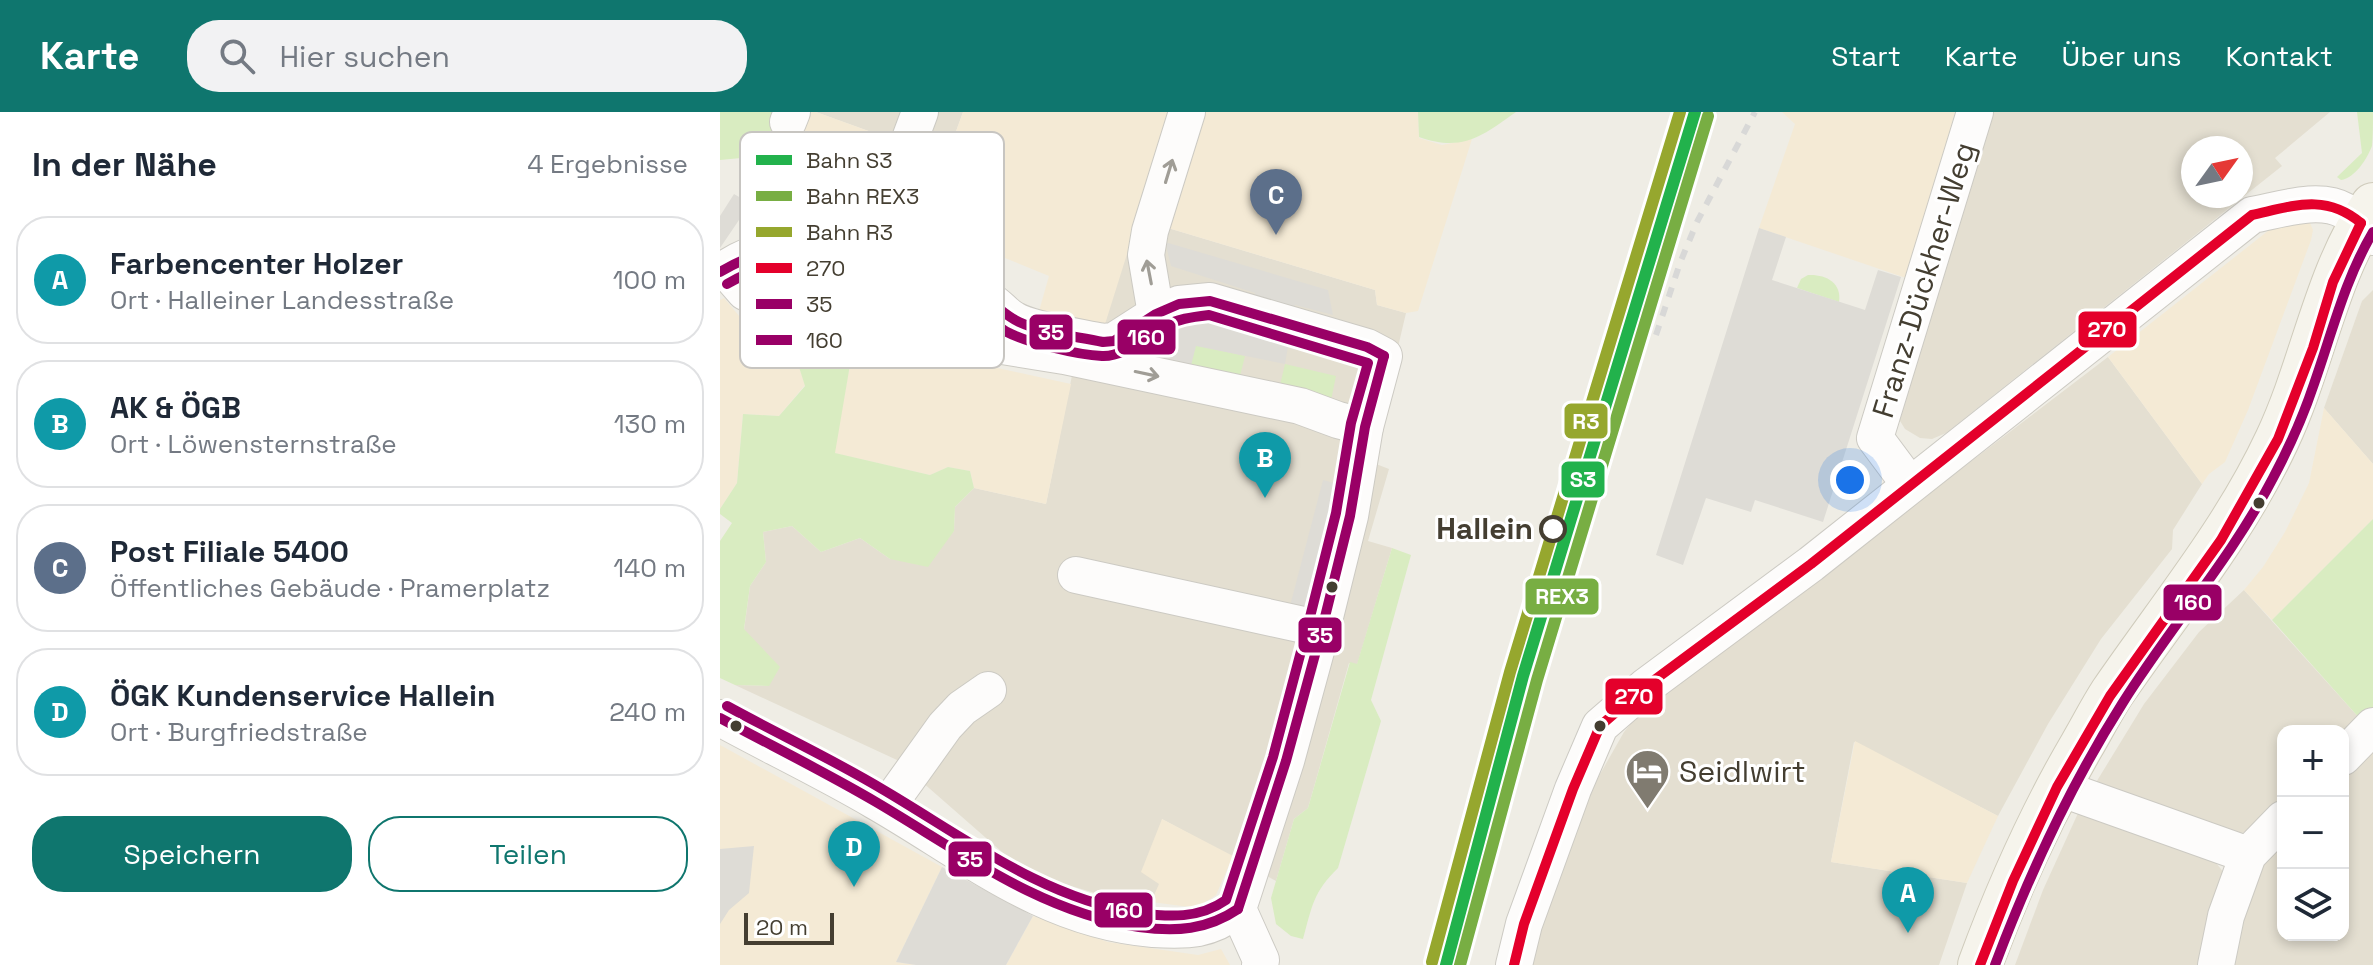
<!DOCTYPE html>
<html lang="de">
<meta charset="utf-8">
<style>
:root{--surface:#fff;--page:#f2f2f3;--text:#1f2937;--muted:#747a83;--line:#e0e1e3;--accent:#0f766e}
body{margin:0;font-family:"Space Grotesk",sans-serif;background:var(--page);color:var(--text)}
.controls{position:absolute;right:24px;bottom:24px;display:grid;overflow:hidden;border-radius:16px;box-shadow:0 4px 12px #0003}
.controls button{width:72px;height:72px;display:grid;place-items:center;padding:0;border:0;border-bottom:2px solid var(--line);background:var(--surface);color:var(--text);font:40px sans-serif}
.compass{position:absolute;left:1461px;top:24px;width:72px;height:72px;border-radius:50%;background:var(--surface);box-shadow:0 4px 12px #0003;rotate:57deg}
.scale{position:absolute;left:24px;bottom:20px;width:90px;box-sizing:border-box;padding-left:8px;border:4px solid #443e31;border-top:0;font-size:22px;line-height:28px;white-space:nowrap;color:#443e31;-webkit-text-stroke:6px #fff;paint-order:stroke}
.you{position:absolute;left:1130px;top:368px;width:28px;height:28px;margin:-20px;border:6px solid #fff;border-radius:50%;background:#1a73e8;box-shadow:0 0 0 12px #1a73e833}
.badge{display:grid;place-items:center;width:52px;height:52px;border-radius:50%;background:var(--accent);color:#fff;font-size:26px;font-weight:700}
.pin{position:absolute;translate:-50% -66px;filter:drop-shadow(0 2px 4px #0008)}
.pin::after{content:'';position:absolute;top:42px;width:28px;height:24px;background:inherit;clip-path:polygon(0 0,100% 0,50% 100%)}
.list{margin:0;padding:0;list-style:none}
h2{display:flex;justify-content:space-between;align-items:center;height:104px;margin:0;padding:0 32px;font-size:34px}
h2 small{font-size:26px;font-weight:400;color:var(--muted)}
.list li{display:grid;grid-template-columns:52px 1fr auto;gap:24px;align-items:center;box-sizing:border-box;height:128px;margin:0 16px 16px;padding:0 16px;border:2px solid var(--line);border-radius:32px}
.list b{display:block;font-size:30px;white-space:nowrap}
.list p{margin:0;font-size:26px;white-space:nowrap;color:var(--muted)}
.list em{font-size:26px;font-style:normal;color:var(--muted)}
.actions{display:flex;gap:16px;padding:24px 32px}
.actions a{flex:1;padding:18px 0;border:2px solid var(--accent);border-radius:32px;text-align:center;font-size:28px;color:var(--accent)}
.actions .main{background:var(--accent);color:#fff}
.icon{flex:none;width:44px;height:44px;fill:none;stroke:currentColor;stroke-width:2;stroke-linecap:round;stroke-linejoin:round}
.map{position:relative;flex:none;width:1653px;height:853px;overflow:hidden}
header{display:flex;align-items:center;gap:48px;box-sizing:border-box;height:112px;padding:0 40px;background:var(--accent);color:#fff}
header strong{font-size:38px}
nav{display:flex;gap:44px;margin-inline-start:auto;font-size:28px}
.search{width:560px;height:72px;background:var(--page);display:flex;align-items:center;gap:20px;box-sizing:border-box;padding:0 28px;border-radius:32px;color:var(--muted);font-size:30px}
main{display:flex}
aside{flex:1;background:var(--surface)}
.map>svg:first-child{display:block}
.residential{fill:#e4dfd1;fill-rule:evenodd}
.commercial{fill:#f4ead5}
.green{fill:#d9ecc1}
.parking{fill:#dedcd6}
.lines{fill:none;stroke-linecap:round;stroke-linejoin:round}
.street-casing{stroke:#cccac3;stroke-width:38}
.secondary-casing{stroke:#cfcbbb;stroke-width:46}
.street{stroke:#fdfcfb;stroke-width:36}
.secondary{stroke:#f6f4ec;stroke-width:44}
.rail{stroke:#d8d8d7;stroke-width:6;stroke-dasharray:10 10;stroke-linecap:butt}
.bus-1-casing{stroke:#fff;stroke-width:16}
.bus-2-casing{stroke:#fff;stroke-width:16}
.bus-3-casing{stroke:#fff;stroke-width:16}
.bus-1{stroke:#e4002b;stroke-width:10}
.bus-2{stroke:#906;stroke-width:10}
.bus-3{stroke:#906;stroke-width:10}
.rail-1-casing{stroke:#fff;stroke-width:18}
.rail-2-casing{stroke:#fff;stroke-width:18}
.rail-3-casing{stroke:#fff;stroke-width:18}
.rail-1{stroke:#22b24c;stroke-width:12}
.rail-2{stroke:#78ae43;stroke-width:12}
.rail-3{stroke:#96a72e;stroke-width:12}
.oneway{stroke:#a09d96}
.bus-dot{fill:#443e31;stroke:#fff;stroke-width:3}
.stop-dot{fill:#fff;stroke:#443e31;stroke-width:4}
.labels{text-anchor:middle;stroke-width:6;stroke-linejoin:round;paint-order:stroke}
.street-label{font-size:30px;fill:#443e31;stroke:#fff}
.stop-label{font-size:30px;font-weight:bold;fill:#443e31;stroke:#fff;text-anchor:end}
.poi-label{font-size:30px;fill:#443e31;stroke:#fff;text-anchor:start}
.key{fill:#fff;stroke:#c7c5c1;stroke-width:2}
.key-label{font-size:22px;fill:#443e31}
.line-badge{stroke:#fff;stroke-width:3}
.badge-label{font-size:22px;text-anchor:middle;font-weight:bold;fill:#fff}
</style>
<header>
<strong>Karte</strong>
<div class="search"><svg class="icon" aria-label="search" viewBox="0 0 24 24"><circle cx="10" cy="10" r="6"/><path d="M15 15l6 6"/></svg>Hier suchen</div>
<nav><a>Start</a><a>Karte</a><a>Über uns</a><a>Kontakt</a></nav>
</header>
<main>
<aside>
<h2>In der Nähe<small>4 Ergebnisse</small></h2>
<ul class="list">
<li><span class="badge" style="background:#0f9aa8">A</span><div><b>Farbencenter Holzer</b><p>Ort · Halleiner Landesstraße</p></div><em>100 m</em></li>
<li><span class="badge" style="background:#0f9aa8">B</span><div><b>AK &amp; ÖGB</b><p>Ort · Löwensternstraße</p></div><em>130 m</em></li>
<li><span class="badge" style="background:#5c6f8a">C</span><div><b>Post Filiale 5400</b><p>Öffentliches Gebäude · Pramerplatz</p></div><em>140 m</em></li>
<li><span class="badge" style="background:#0f9aa8">D</span><div><b>ÖGK Kundenservice Hallein</b><p>Ort · Burgfriedstraße</p></div><em>240 m</em></li>
</ul>
<div class="actions"><a class="main">Speichern</a><a>Teilen</a></div>
</aside>
<div class="map">
<svg width="1653" height="853" viewBox="0 0 1653 853">
<rect width="100%" height="100%" fill="#efede5"/>
<g class="residential">
<path d="M96 0H243L226 47Z"/>
<path d="M1269 0H1610L1555 46 1562 54 1226 321 1212 327 1200 326 1185 317 1177 304ZM1473 36H1521V84H1473Z"/>
<path d="M418 107 655 178 657 193 686 201 651 350 669 357 648 429 672 436 637 553 629 551 588 696 574 707 556 769 442 707 440 772 431 790 382 783 320 765 298 754 177 648 15 573 49 574 24 518 30 474 46 450 43 420 72 414 101 440 140 426 170 447 234 419 235 395 254 376 326 392 361 219Z"/>
<path d="M1653 178V352L1604 296 1642 189Z"/>
<path d="M1388 245 1482 372 1453 418 1452 437 1381 527 1328 612 1278 704 1134 630 1111 750 1247 771 1219 853H808L858 701 904 620 917 604Z"/>
<path d="M1524 478 1641 608 1623 626V619H1563V687L1540 711 1522 721 1506 723 1372 677 1424 592 1479 520Z"/>
<path d="M1653 628V853H1512L1518 819 1531 780 1548 745 1563 727V823H1623V659Z"/>
<path d="M1359 699 1493 747 1504 761 1483 853H1295L1323 778Z"/>
</g>
<g class="commercial">
<path d="M65 0H96L226 47 243 0H698L699 26 722 33 752 27 698 199 686 201 657 193 655 178 418 107 381 225 317 206 329 164 280 144 188 113 50 58 38 48 42 44Z"/>
<path d="M1062 0H1235L1189 167 1039 116 1075 12Z"/>
<path d="M1582 106 1590 111 1593 118 1591 128 1528 298 1505 350 1489 362 1482 372 1388 245 1558 111Z"/>
<path d="M4 186 25 211 88 214 73 236 85 273 59 304 23 302 17 371 0 397V188Z"/>
<path d="M148 228 351 272 326 392 254 376 250 359 228 355 210 363 114 341 132 241Z"/>
<path d="M1604 296 1653 352V407L1552 508 1524 478 1543 455 1565 420 1589 371Z"/>
<path d="M1135 629 1278 704 1247 771 1111 750Z"/>
<path d="M0 633 222 755 176 850 196 853H0Z"/>
<path d="M442 707 513 744 496 783 481 793 470 795 431 790 439 772 421 760Z"/>
<path d="M313 804 388 830 478 843 501 837 510 853H286Z"/>
</g>
<g class="green">
<path d="M0 0H65L42 44 0 48Z"/>
<path d="M698 0H796C761 25 742 40 699 25Z"/>
<path d="M1637 0H1653C1653 10 1653 25 1652 34 1647 47 1635 66 1621 68L1617 65 1642 41Z"/>
<path d="M1088 163C1105 162 1122 170 1119 190L1077 176 1081 167Z"/>
<path d="M88 214 148 228 132 241 115 341 210 363 228 355 250 359 254 376 235 395 234 419 208 455 170 447 140 426 101 440 72 414 43 420 46 450 30 474 24 517 60 555 49 574 15 573 0 566V429L12 411 0 402V397L17 371 23 302 59 304 85 274 73 236Z"/>
<path d="M475 233 525 244 518 272 469 261Z"/>
<path d="M565 252 616 264 610 293 558 281Z"/>
<path d="M1653 407V596L1641 608 1552 508Z"/>
<path d="M672 436 691 443 651 588 661 609 618 756C593 780 592 795 583 827L571 824 556 812 551 786 574 707 588 696 630 550 637 552Z"/>
</g>
<g class="parking">
<path d="M47 57 130 90 122 110 190 130 187 121 188 113 281 144 277 170 216 149 207 183 254 196 237 213 51 171 70 155 19 108 0 136V104L14 82 31 92Z"/>
<path d="M1039 116 1066 125 1052 168 1145 198 1158 158 1181 165 1103 410 1035 388 1031 400 986 386 963 453 936 443Z"/>
<path d="M445 130 608 178 613 203 575 193 565 252 476 234 469 261 439 250 438 243 446 234 447 223 476 210 482 208 527 219 535 181 451 154Z"/>
<path d="M603 368 625 374 593 499 570 494Z"/>
<path d="M34 734 29 781 9 798 0 812V737Z"/>
<path d="M222 755 313 804 286 853H196L176 850Z"/>
</g>
<g class="lines">
<defs>
<g id="street">
<path d="M68 10 72 0"/>
<path d="M178 59 200 0"/>
<path d="M145 144 164 94"/>
<path d="M5 157 25 180 43 189 170 216 344 244 580 294 618 308 645 315"/>
<path d="M0 160C66 115 119 136 188 158 216 166 244 174 269 188 278 193 284 202 293 207 310 218 361 225 383 230L394 229 436 202 459 192 490 189 647 235 664 244 645 315 630 404 602 517 566 649 518 797 541 848 540 853"/>
<path d="M436 202 426 143 430 119 467 0"/>
<path d="M1190 373 1155 326 1255 0"/>
<path d="M356 463 602 517"/>
<path d="M0 606C51 634 104 659 155 689 246 741 323 808 433 817 469 819 489 819 518 797"/>
<path d="M1623 645 1653 614"/>
<path d="M1337 675 1528 743"/>
<path d="M167 695 225 614 242 596 268 578"/>
<path d="M794 853 804 812 853 677 880 614 925 575 1091 452 1532 103C1560 98 1599 84 1625 99 1636 105 1645 116 1653 125"/>
<path d="M1496 853 1506 804 1528 743 1563 707"/>
</g>
<path id="secondary" d="M1260 853C1288 777 1321 703 1362 633 1372 616 1381 598 1392 581 1449 498 1514 420 1557 328 1593 252 1605 164 1653 93"/>
</defs>
<use href="#street" class="street-casing"/>
<use href="#secondary" class="secondary-casing"/>
<use href="#street" class="street"/>
<use href="#secondary" class="secondary"/>
<path class="rail" d="M936 223 960 151 977 110 1035 0"/>
<defs>
<g id="bus-1">
<path d="M794 853 804 812 853 677 880 614 925 575 1091 452 1532 103C1573 94 1605 81 1641 111"/>
<path d="M1260 853 1293 769 1337 675 1390 584 1501 428 1558 327 1593 236 1613 170 1641 111"/>
</g>
<g id="bus-2">
<path d="M0 160C71 119 110 133 183 156 208 164 234 171 258 183 274 190 284 203 299 210 325 222 355 224 383 230L394 229 436 202 459 192 490 189 647 235 664 244"/>
<path d="M0 606C52 634 105 660 156 690 241 740 320 800 419 815 456 820 487 818 518 797"/>
<path d="M518 797 566 649 602 517 630 404 645 315 664 244"/>
</g>
<g id="bus-3">
<path d="M7 594C58 622 112 647 162 677 244 725 322 786 418 801 449 805 479 807 506 788L553 645 588 513 616 401 631 311 648 251 489 203C472 205 457 207 442 215 423 225 405 245 382 244 358 243 308 231 287 220 275 213 266 202 252 195 230 184 206 178 183 171 112 149 76 132 7 172"/>
<path d="M1275 853C1309 763 1350 674 1402 592 1450 515 1511 447 1553 366 1569 336 1583 305 1594 272 1612 221 1625 167 1653 120"/>
</g>
</defs>
<use href="#bus-1" class="bus-1-casing"/>
<use href="#bus-2" class="bus-2-casing"/>
<use href="#bus-3" class="bus-3-casing"/>
<use href="#bus-1" class="bus-1"/>
<use href="#bus-2" class="bus-2"/>
<use href="#bus-3" class="bus-3"/>
<defs>
<path id="rail-1" d="M726 853 803 564 975 0"/>
<path id="rail-2" d="M740 853 817 568 988 4"/>
<path id="rail-3" d="M712 850 790 560 960 0"/>
</defs>
<use href="#rail-1" class="rail-1-casing"/>
<use href="#rail-2" class="rail-2-casing"/>
<use href="#rail-3" class="rail-3-casing"/>
<use href="#rail-1" class="rail-1"/>
<use href="#rail-2" class="rail-2"/>
<use href="#rail-3" class="rail-3"/>
</g>
<defs><path id="oneway-shaft" d="M-6 0H5M1.5-3L5.5 0L1.5 3" fill="none" stroke-width="1.6" stroke-linecap="round" stroke-linejoin="round" transform="scale(2)"/></defs>
<g class="oneway">
<use href="#oneway-shaft" transform="translate(449 59) rotate(-73)"/>
<use href="#oneway-shaft" transform="translate(429 160) rotate(-101)"/>
<use href="#oneway-shaft" transform="translate(427 262) rotate(12)"/>
</g>
<defs>
<symbol id="hotel-pin" viewBox="-11 -11 22 30"><path d="M0 17L-7.5 6A9.5 9.5 0 1 1 7.5 6Z" fill="#807b70" stroke="#fff"/><path d="M-6-4.5h1.5V1H6V5H4.5V3h-9V5H-6ZM-4 0a1.8 1.8 0 1 1 3.6 0ZM.5 0V-2.5h3Q6-2.5 6 0Z" fill="#fff"/></symbol>
</defs>
<g fill-rule="evenodd">
<use href="#hotel-pin" x="902" y="634" width="51" height="69"/>
</g>
<g class="bus-dot">
<circle cx="1539" cy="391" r="7"/>
<circle cx="612" cy="475" r="7"/>
<circle cx="16" cy="614" r="7"/>
<circle cx="880" cy="614" r="7"/>
</g>
<circle class="stop-dot" cx="833" cy="417" r="12"/>
<g class="labels">
<g class="street-label">
<text transform="translate(1204 168) rotate(-73)" y="10">Franz-Dückher-Weg</text>
</g>
<g class="stop-label">
<text x="813" y="427">Hallein</text>
</g>
<g class="poi-label">
<text x="959" y="670">Seidlwirt</text>
</g>
</g>
<rect x="20" y="20" width="264" height="236" rx="12" class="key"/>
<rect x="36" y="43" width="36" height="10" fill="#22b24c"/>
<rect x="36" y="79" width="36" height="10" fill="#78ae43"/>
<rect x="36" y="115" width="36" height="10" fill="#96a72e"/>
<rect x="36" y="151" width="36" height="10" fill="#e4002b"/>
<rect x="36" y="187" width="36" height="10" fill="#906"/>
<rect x="36" y="223" width="36" height="10" fill="#906"/>
<g class="key-label">
<text x="86" y="56">Bahn S3</text>
<text x="86" y="92">Bahn REX3</text>
<text x="86" y="128">Bahn R3</text>
<text x="86" y="164">270</text>
<text x="86" y="200">35</text>
<text x="86" y="236">160</text>
</g>
<g class="line-badge">
<rect x="1357" y="198" width="61" height="39" rx="8" fill="#e4002b"/>
<rect x="308" y="201" width="46" height="38" rx="8" fill="#906"/>
<rect x="396" y="206" width="61" height="38" rx="8" fill="#906"/>
<rect x="843" y="290" width="46" height="38" rx="8" fill="#96a72e"/>
<rect x="840" y="348" width="46" height="39" rx="8" fill="#22b24c"/>
<rect x="804" y="465" width="76" height="39" rx="8" fill="#78ae43"/>
<rect x="1442" y="471" width="61" height="39" rx="8" fill="#906"/>
<rect x="577" y="504" width="46" height="38" rx="8" fill="#906"/>
<rect x="884" y="565" width="60" height="39" rx="8" fill="#e4002b"/>
<rect x="227" y="728" width="46" height="38" rx="8" fill="#906"/>
<rect x="373" y="779" width="61" height="38" rx="8" fill="#906"/>
</g>
<g class="badge-label">
<text x="1387" y="225">270</text>
<text x="331" y="228">35</text>
<text x="426" y="233">160</text>
<text x="866" y="317">R3</text>
<text x="863" y="375">S3</text>
<text x="842" y="492">REX3</text>
<text x="1473" y="498">160</text>
<text x="600" y="531">35</text>
<text x="914" y="592">270</text>
<text x="250" y="755">35</text>
<text x="404" y="806">160</text>
</g>
</svg>
<div class="controls">
<button>+</button>
<button>−</button>
<button><svg class="icon" aria-label="layers" viewBox="0 0 24 24"><path d="M12 4l9 5-9 5-9-5zM3 14l9 5 9-5"/></svg></button>
</div>
<svg class="compass" viewBox="-18 -18 36 36"><path d="M0-13l5 13h-10z" fill="#e53935"/><path d="M0 13l5-13h-10z" fill="#747a83"/></svg>
<div class="scale">20 m</div>
<div class="you"></div>
<div class="pin badge" style="left:1188px;top:821px;background:#0f9aa8">A</div>
<div class="pin badge" style="left:545px;top:386px;background:#0f9aa8">B</div>
<div class="pin badge" style="left:556px;top:123px;background:#5c6f8a">C</div>
<div class="pin badge" style="left:134px;top:775px;background:#0f9aa8">D</div>
</div>
</main>
